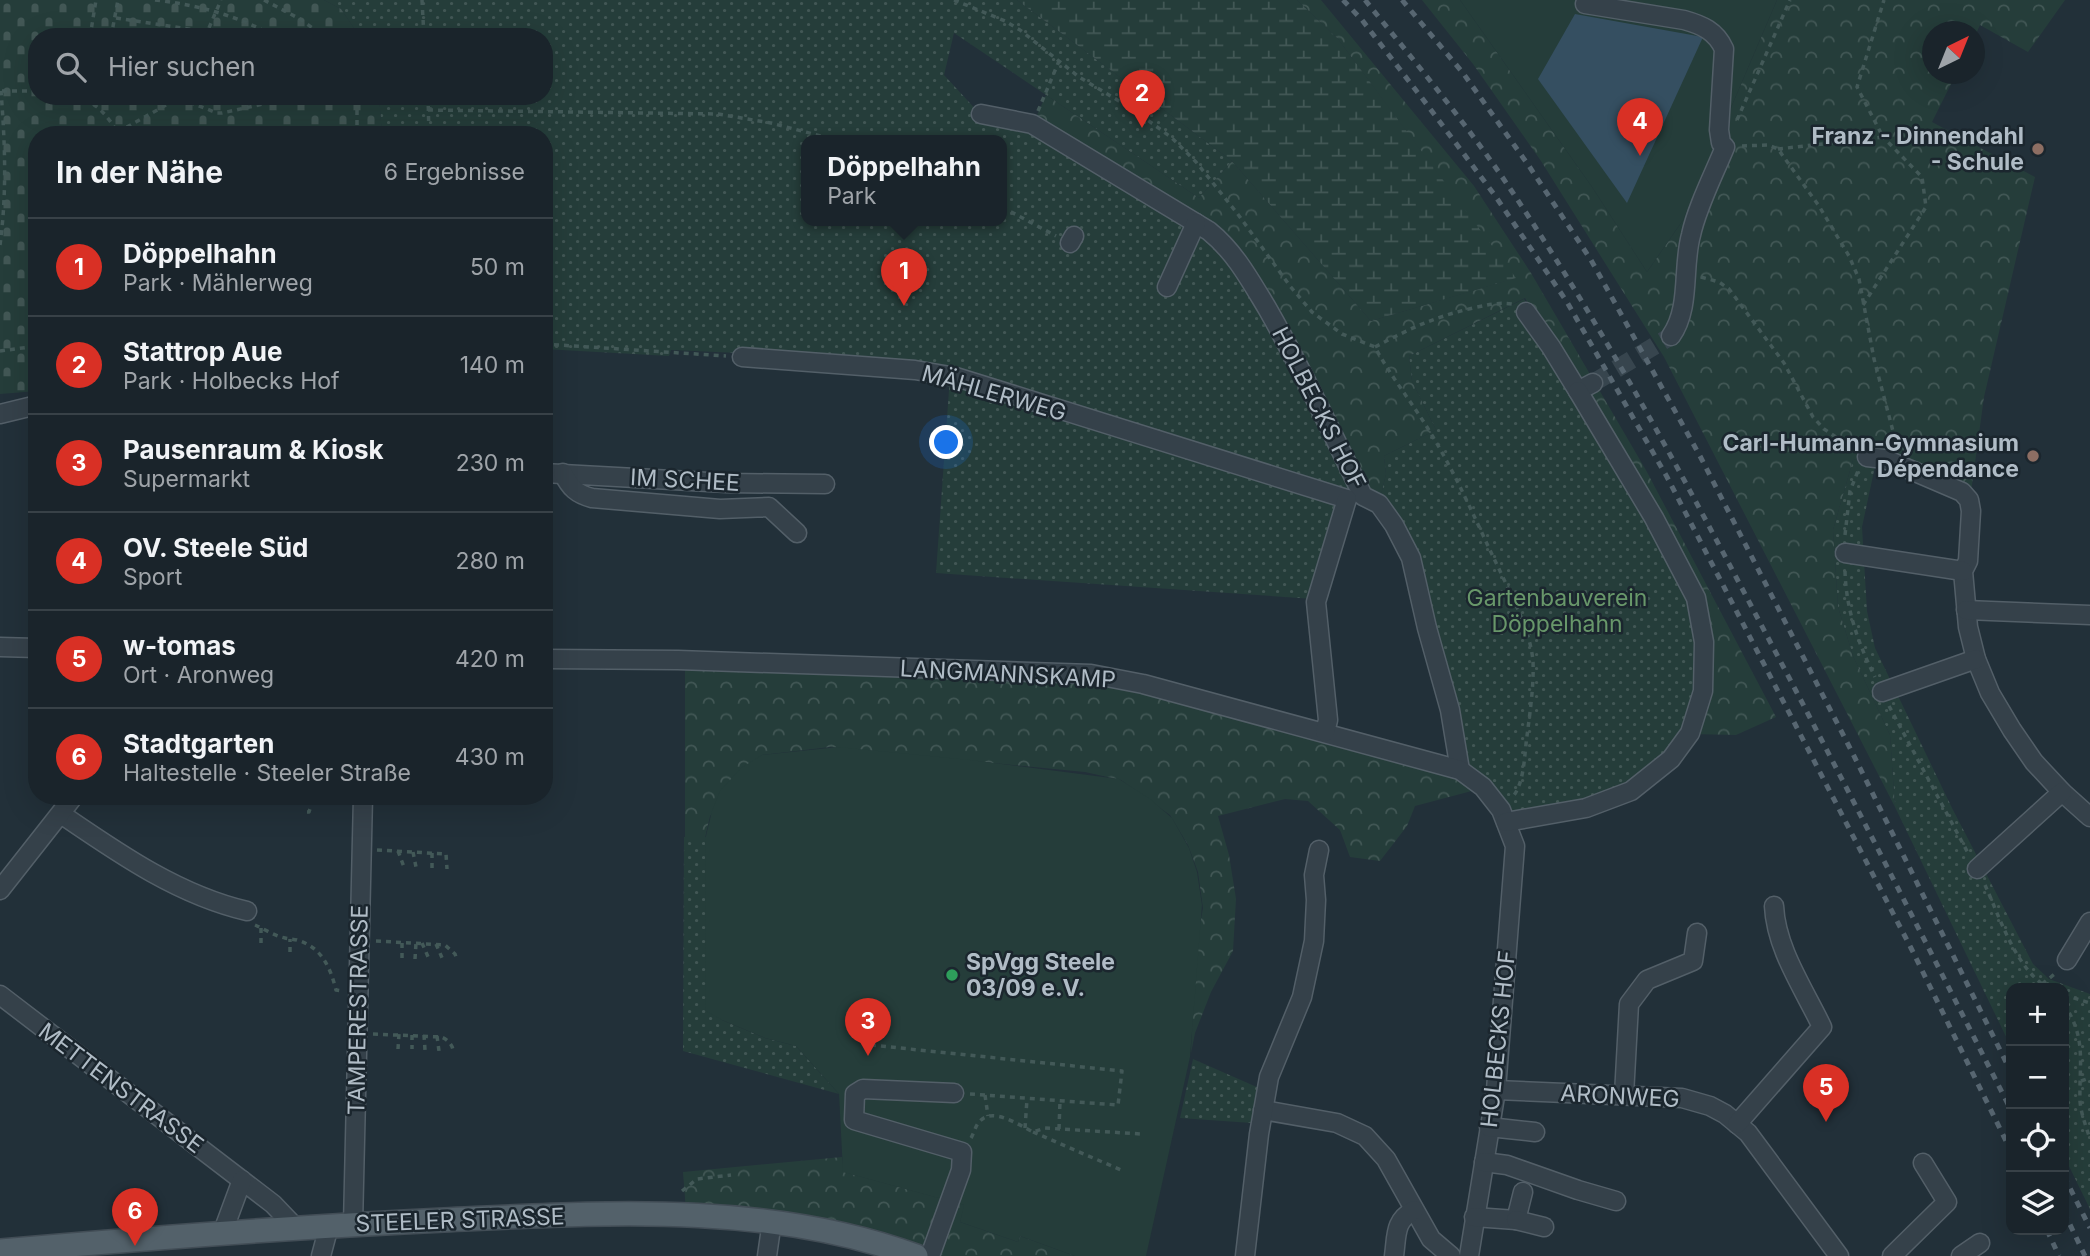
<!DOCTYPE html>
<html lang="de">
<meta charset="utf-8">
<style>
:root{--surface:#1a242b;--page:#273037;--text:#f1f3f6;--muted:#9fa4a9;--line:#384147;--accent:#d93025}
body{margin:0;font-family:Inter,sans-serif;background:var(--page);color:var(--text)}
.controls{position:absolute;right:21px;bottom:21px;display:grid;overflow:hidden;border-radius:14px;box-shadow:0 7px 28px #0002}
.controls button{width:63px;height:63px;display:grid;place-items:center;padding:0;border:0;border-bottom:2px solid var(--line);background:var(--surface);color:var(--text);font:35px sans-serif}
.compass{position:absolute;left:1922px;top:21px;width:63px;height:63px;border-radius:50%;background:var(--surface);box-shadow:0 7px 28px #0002;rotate:43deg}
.you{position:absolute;left:947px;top:443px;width:24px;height:24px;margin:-18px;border:5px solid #fff;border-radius:50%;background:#1a73e8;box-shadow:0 0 0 10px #1a73e833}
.badge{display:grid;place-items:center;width:46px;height:46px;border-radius:50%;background:var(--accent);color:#fff;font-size:23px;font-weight:700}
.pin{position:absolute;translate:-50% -58px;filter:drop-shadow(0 2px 4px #0008)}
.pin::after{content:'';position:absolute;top:37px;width:24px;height:21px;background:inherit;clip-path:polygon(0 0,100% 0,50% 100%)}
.popup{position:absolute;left:801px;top:135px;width:206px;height:91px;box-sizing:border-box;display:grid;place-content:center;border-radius:14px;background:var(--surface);filter:drop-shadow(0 2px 5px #0005);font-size:23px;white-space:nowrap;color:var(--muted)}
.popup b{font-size:26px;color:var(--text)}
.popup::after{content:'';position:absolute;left:50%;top:100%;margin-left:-14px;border:14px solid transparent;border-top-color:var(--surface)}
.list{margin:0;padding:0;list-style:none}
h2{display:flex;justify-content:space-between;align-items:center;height:91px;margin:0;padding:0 28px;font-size:30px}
h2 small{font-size:23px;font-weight:400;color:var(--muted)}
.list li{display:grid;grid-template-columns:46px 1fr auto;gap:21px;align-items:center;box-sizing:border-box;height:98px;padding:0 28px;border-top:2px solid var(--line)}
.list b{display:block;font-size:26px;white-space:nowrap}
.list p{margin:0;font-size:23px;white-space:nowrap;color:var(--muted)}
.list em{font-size:23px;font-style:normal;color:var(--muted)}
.icon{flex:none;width:38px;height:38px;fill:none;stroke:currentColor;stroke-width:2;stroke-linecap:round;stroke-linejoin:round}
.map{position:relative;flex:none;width:2090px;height:1256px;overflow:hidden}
.search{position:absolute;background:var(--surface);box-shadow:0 7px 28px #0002;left:28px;top:28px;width:525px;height:77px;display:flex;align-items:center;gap:18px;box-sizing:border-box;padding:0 24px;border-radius:28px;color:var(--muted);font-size:26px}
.panel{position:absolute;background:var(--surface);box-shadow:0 7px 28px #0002;left:28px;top:126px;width:525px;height:679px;border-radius:28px}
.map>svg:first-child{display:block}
.green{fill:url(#green-dots);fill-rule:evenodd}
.forest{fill:url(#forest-crowns)}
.wetland{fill:url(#wetland-marsh)}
.cemetery{fill:url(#cemetery-stones)}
.pitch{fill:#253d3a}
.water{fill:#354f61}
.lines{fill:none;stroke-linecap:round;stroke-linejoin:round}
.minor-tunnel{stroke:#37454e;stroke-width:18;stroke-dasharray:18 9;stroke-linecap:butt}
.minor-casing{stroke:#535f68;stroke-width:21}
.major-casing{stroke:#424d56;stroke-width:26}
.path{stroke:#435958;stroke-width:3.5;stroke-dasharray:5 5;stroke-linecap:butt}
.minor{stroke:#35414a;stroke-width:18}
.major{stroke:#53616a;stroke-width:23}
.rail{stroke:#576671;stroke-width:5;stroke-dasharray:7 7;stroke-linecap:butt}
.education-dot{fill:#8d6e63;stroke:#1b262e;stroke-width:2.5}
.leisure-dot{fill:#2e9e5b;stroke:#1b262e;stroke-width:2.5}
.labels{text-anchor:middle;stroke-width:5;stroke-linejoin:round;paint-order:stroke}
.poi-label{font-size:23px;font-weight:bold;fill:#b0bcc6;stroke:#1b262e;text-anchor:end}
.street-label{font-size:23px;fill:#b0bcc6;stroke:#1b262e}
.park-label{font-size:23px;fill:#68976a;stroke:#1b262e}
</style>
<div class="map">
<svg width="2090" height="1256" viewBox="0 0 2090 1256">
<defs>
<pattern id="green-dots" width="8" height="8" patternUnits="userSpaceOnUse" patternTransform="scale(1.75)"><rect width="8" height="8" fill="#253d3a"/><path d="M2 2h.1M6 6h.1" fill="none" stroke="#425755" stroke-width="1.8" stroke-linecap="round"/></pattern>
<pattern id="forest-crowns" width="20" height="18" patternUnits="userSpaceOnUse" patternTransform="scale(1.75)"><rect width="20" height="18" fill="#253d3a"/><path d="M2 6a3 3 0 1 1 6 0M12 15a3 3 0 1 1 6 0" fill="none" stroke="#425755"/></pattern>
<pattern id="wetland-marsh" width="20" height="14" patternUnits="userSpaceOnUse" patternTransform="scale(1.75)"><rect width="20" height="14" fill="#253d3a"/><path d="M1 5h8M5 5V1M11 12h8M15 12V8" fill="none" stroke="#425755"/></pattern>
<pattern id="cemetery-stones" width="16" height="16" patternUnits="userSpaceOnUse" patternTransform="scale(1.75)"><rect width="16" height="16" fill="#253d3a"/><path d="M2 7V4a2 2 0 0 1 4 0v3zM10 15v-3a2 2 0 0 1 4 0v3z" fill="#425755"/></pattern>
</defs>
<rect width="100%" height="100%" fill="#223039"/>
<g class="green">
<path d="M324 0H1017L1232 161 1199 198 954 33 944 75 980 114 1031 124 1222 241 1363 496 1347 499 1314 599 936 573 950 376 739 353 671 350 669 356 544 349V135H382L379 96H544V37H360L341 9ZM806 140H1002V220H806Z"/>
<path d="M1524 299 1695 598 1703 642 1690 733 1631 791 1506 823 1460 769 1411 558 1379 503 1386 474 1384 456 1436 430 1412 381 1409 356Z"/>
<path d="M1872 455 1877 457 1862 527 1867 611 1875 648 1952 808 2033 964 2049 979 2090 994V1209L2064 1156V988H2011V1047L1895 807 1890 735 1853 656 1838 607 1833 530 1853 460Z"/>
<path d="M684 837H706L722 1020 765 1038 796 1046 839 1094 683 1051Z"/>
<path d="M1193 1059 1259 1088 1252 1123 1180 1118Z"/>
</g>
<g class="forest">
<path d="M1297 0H1321L1474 186 1531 273 1647 472 1776 717 1736 735 1690 734 1703 691 1696 597 1525 298 1409 356 1412 381 1436 430 1384 456 1386 474 1379 503 1364 496 1240 262 1033 124 1046 95 1199 198 1232 161 1371 321 1515 278 1338 39Z"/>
<path d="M1422 0H1460L1592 187 1647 272 1683 220 1777 0H2065L2028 52 1980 25 1975 36 1974 32H1932V74H1956L1932 122 2035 177 1984 397 1968 514 1965 502 1872 455 1853 460 1833 530 1838 607 1853 656 1890 735 1895 807 1664 357 1541 161 1473 64Z"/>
<path d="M685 661 1093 674 1424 760 1483 788 1415 806 1407 826 1380 861 1350 857 1340 830 1308 801 1285 799 1218 816 1229 855 1236 899 1233 951 1211 992 1195 1033 1191 1053 1195 953 1203 908 1198 872 1188 845 1170 815 1121 780 1085 772 830 747 762 755 710 816 705 838H685Z"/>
<path d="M842 1157 844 1172 965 1205 960 1222 1018 1242 1020 1236 1075 1256H917L686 1211 683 1172Z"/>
</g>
<path class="wetland" d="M1017 0H1297L1338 39 1516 278 1371 321 1232 161Z"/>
<path class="cemetery" d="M0 0H324L341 9 360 37H37V96H379L382 135H37V391L0 394Z"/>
<g class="pitch">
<path d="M1460 0H1777L1683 220 1647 272 1592 187Z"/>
<path d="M838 747 970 760 1119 779 1150 799 1172 818 1189 848 1197 872 1202 905 1190 1057 1146 1256H1075L1020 1236 1018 1242 960 1222 964 1205 843 1172 839 1094 796 1046 765 1038 722 1020 706 1011 705 840 712 811 720 791 741 768 762 755Z"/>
</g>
<path class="water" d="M1575 14 1703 37 1627 203 1538 79Z"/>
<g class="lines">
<path class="minor-tunnel" d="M1593 383 1671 336"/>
<defs>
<g id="minor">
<path d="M1585 4 1684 20C1702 25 1716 31 1724 49L1719 130 1721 143 1725 147C1714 174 1697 207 1691 235 1682 267 1691 308 1671 336"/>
<path d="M981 114 1032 124 1209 231C1235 252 1250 280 1267 308 1302 369 1332 433 1363 496L1379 504 1394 525 1411 558 1427 628 1450 710 1460 770"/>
<path d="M1070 243 1074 236"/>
<path d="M1167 287 1196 223"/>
<path d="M1526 312 1551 347 1578 391 1593 383"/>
<path d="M742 357 915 370 956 377 1347 499"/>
<path d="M0 414 37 405"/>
<path d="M1867 457 1885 459 1962 492 1969 500 1971 511 1968 561 1963 571 1968 627 1976 659 1990 693 2012 730 2034 762 2062 792 2090 817"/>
<path d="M544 473 727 483 825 484"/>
<path d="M563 473C570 488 577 494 592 498L720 509 769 507 797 533"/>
<path d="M1845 553 1963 571"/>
<path d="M1966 610 2090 615"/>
<path d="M0 647 37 648"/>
<path d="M544 659 678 660 1091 674 1143 684 1460 770 1483 787 1501 810 1515 846 1496 1090 1469 1256"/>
<path d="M1882 692 1976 659"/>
<path d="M1325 732 1328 720 1316 602 1347 499"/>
<path d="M61 814C118 853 178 895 247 911"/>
<path d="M1506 822 1586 808 1631 791 1671 759 1690 733 1703 691 1704 642 1696 598 1654 518 1578 391"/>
<path d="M1977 869 2062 792"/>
<path d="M0 890 74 796"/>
<path d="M2067 960 2090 922"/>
<path d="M0 995 273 1204 295 1227"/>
<path d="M1496 1090 1682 1098 1710 1106 1725 1114 1748 1133 1839 1256"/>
<path d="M1624 1095 1629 1004 1647 980 1693 961 1697 933"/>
<path d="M1263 1110 1337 1123 1365 1136 1386 1159 1431 1239 1451 1256"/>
<path d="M1737 1124 1822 1027C1804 989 1776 949 1774 906"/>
<path d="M1489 1127 1535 1132"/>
<path d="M1484 1162 1507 1165 1578 1190 1616 1201"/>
<path d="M1474 1217 1516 1220 1523 1192"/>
<path d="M1516 1220 1544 1227"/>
<path d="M353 1225 363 796"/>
<path d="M222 1234 242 1180"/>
<path d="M321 1256 329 1226"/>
<path d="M767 1256 772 1221"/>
<path d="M930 1256 961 1170 962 1152 854 1120 855 1094 863 1089 954 1093"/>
<path d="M1245 1256 1259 1134 1269 1077 1302 997 1314 941 1316 900 1314 875 1319 850"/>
<path d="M1394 1256C1397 1235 1394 1221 1414 1210"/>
<path d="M1892 1256 1947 1202 1923 1163"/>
<path d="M1961 1256 1980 1243"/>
</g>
<path id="major" d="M0 1251C148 1238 296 1227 444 1220 601 1213 766 1201 916 1256"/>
</defs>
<use href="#minor" class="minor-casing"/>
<use href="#major" class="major-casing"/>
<g class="path">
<path d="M155 0C199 5 238 16 276 37"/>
<path d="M264 0 300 19 325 37"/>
<path d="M422 0 424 37"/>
<path d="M954 0 1005 21 1020 30 1079 77 1134 110 1172 138 1196 162 1237 213 1290 286 1312 312 1342 334 1375 347C1392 379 1415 406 1433 437 1459 480 1478 526 1500 571 1513 599 1530 630 1533 661 1534 686 1530 712 1527 736 1524 756 1525 782 1512 798"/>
<path d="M116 18 208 32 220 37"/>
<path d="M90 37 96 0"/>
<path d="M111 37 118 0"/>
<path d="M205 37 221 0"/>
<path d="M2 91H37"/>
<path d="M75 96C97 102 108 116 119 135"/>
<path d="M235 96 250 107"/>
<path d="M428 96 429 135"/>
<path d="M428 110 718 114 771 123 836 140"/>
<path d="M1038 111 1059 61"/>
<path d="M1737 120 1790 0"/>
<path d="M118 132 175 100 189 102 217 113H222L300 96"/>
<path d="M357 135V96"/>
<path d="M1742 146 1768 145 1778 149 1819 206 1849 256 1859 279 1874 359 1894 435 1884 443"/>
<path d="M1778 149 1883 137 1857 87 1884 0"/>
<path d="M1002 207 1056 236"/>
<path d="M0 245C7 193 5 143 1 91"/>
<path d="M1701 277 1719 282 1729 289 1784 363 1813 417 1824 429 1854 449"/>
<path d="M1863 305 1926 207 1922 177 1883 137"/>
<path d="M544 344 726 356"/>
<path d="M1375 347C1411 328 1434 317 1473 308 1487 305 1498 302 1512 304"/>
<path d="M0 351 37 346"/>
<path d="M1845 535 1850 491 1858 471"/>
<path d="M1845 571C1846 609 1858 643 1875 677"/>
<path d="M1889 706 1968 853"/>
<path d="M187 796 191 798 190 804"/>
<path d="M306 799H313"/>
<path d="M307 812H309L314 796"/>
<path d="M377 850 446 854 447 869"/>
<path d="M398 851 404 867"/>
<path d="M413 852 416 867"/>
<path d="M432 868V853"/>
<path d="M1985 885C2000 918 2016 969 2048 988"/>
<path d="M255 925C264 929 275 936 285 938 289 939 293 939 297 940 321 947 330 966 336 990L342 991"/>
<path d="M261 928V946"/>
<path d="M376 941 445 945 455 954 457 960"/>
<path d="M422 943 429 959"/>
<path d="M436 944 443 960"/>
<path d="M290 952V939"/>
<path d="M402 958V942"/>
<path d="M415 959 416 943"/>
<path d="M2042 984 2056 973"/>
<path d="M2064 995 2090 1003"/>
<path d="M2064 1004C2087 1039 2079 1063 2080 1101 2081 1114 2086 1126 2090 1139"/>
<path d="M373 1034 441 1037C447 1039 453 1045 453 1051"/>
<path d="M412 1035V1049"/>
<path d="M424 1035 425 1050"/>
<path d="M437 1036 439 1051"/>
<path d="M871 1045 1122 1071 1118 1105 970 1094"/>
<path d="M398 1049 399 1034"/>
<path d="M2081 1081 2090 1078"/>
<path d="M985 1095 988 1116"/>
<path d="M1025 1128 1027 1099"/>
<path d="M1059 1129 1060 1101"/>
<path d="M1033 1132 1121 1170"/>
<path d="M971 1138C974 1133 975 1127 979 1122 992 1106 1019 1125 1033 1132L1045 1128 1141 1134"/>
<path d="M682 1191 697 1179 731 1175"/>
</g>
<use href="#minor" class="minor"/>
<use href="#major" class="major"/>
<g class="rail">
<path d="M1343 0 1362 20 1428 106 1496 197 1567 302 1667 477 1911 948 2011 1151"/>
<path d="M1365 0C1415 62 1467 124 1511 190 1602 326 1680 470 1756 615 1843 779 1927 945 2011 1110"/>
<path d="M1402 0 1463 73 1529 166 1591 260 1700 456 1853 754 2011 1072"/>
<path d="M2064 1176 2090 1228"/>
<path d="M2064 1212 2085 1256"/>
<path d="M2047 1230 2059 1256"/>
</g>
</g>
<g class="education-dot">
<circle cx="2038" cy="149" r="7"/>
<circle cx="2033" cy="456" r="7"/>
</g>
<circle class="leisure-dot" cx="952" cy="975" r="7"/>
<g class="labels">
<g class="poi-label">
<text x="2024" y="144">Franz - Dinnendahl<tspan x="2024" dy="26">- Schule</tspan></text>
<text x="2019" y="451">Carl-Humann-Gymnasium<tspan x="2019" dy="26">Dépendance</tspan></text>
<text x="966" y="970" text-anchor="start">SpVgg Steele<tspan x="966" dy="26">03/09 e.V.</tspan></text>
</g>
<g class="street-label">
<text transform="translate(994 393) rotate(16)" y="8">MÄHLERWEG</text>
<text transform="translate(1319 408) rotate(63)" y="8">HOLBECKS HOF</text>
<text transform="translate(685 480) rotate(3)" y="8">IM SCHEE</text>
<text transform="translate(1008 674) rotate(3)" y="8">LANGMANNSKAMP</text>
<text transform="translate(358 1010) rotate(-89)" y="8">TAMPERESTRASSE</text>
<text transform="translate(1498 1039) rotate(-84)" y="8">HOLBECKS HOF</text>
<text transform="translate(121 1088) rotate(37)" y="8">METTENSTRASSE</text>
<text transform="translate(1620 1096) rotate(3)" y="8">ARONWEG</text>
<text transform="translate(460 1220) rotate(-2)" y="8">STEELER STRASSE</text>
</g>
<g class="park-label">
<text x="1557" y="606">Gartenbauverein<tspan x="1557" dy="26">Döppelhahn</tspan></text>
</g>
</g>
</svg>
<div class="controls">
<button>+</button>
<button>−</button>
<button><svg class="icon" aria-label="locate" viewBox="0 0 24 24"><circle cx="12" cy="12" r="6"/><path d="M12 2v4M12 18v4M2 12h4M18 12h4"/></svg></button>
<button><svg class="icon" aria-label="layers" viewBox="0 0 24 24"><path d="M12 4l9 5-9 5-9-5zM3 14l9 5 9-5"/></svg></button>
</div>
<svg class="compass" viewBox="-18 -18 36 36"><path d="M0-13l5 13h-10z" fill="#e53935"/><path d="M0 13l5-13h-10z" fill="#9fa4a9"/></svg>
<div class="you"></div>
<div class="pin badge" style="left:904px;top:306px">1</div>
<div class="popup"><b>Döppelhahn</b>Park</div>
<div class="pin badge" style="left:1142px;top:128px">2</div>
<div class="pin badge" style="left:868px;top:1056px">3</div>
<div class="pin badge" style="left:1640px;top:156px">4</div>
<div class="pin badge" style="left:1826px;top:1122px">5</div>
<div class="pin badge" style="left:135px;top:1246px">6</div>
<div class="search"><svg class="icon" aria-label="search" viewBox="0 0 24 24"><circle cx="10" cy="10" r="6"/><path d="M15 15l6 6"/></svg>Hier suchen</div>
<section class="panel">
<h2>In der Nähe<small>6 Ergebnisse</small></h2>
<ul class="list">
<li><span class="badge">1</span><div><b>Döppelhahn</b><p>Park · Mählerweg</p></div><em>50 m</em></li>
<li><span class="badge">2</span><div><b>Stattrop Aue</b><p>Park · Holbecks Hof</p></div><em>140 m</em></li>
<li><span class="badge">3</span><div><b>Pausenraum &amp; Kiosk</b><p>Supermarkt</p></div><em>230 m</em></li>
<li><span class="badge">4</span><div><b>OV. Steele Süd</b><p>Sport</p></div><em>280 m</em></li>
<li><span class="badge">5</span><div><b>w-tomas</b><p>Ort · Aronweg</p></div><em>420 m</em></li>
<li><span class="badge">6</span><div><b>Stadtgarten</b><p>Haltestelle · Steeler Straße</p></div><em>430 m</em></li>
</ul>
</section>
</div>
